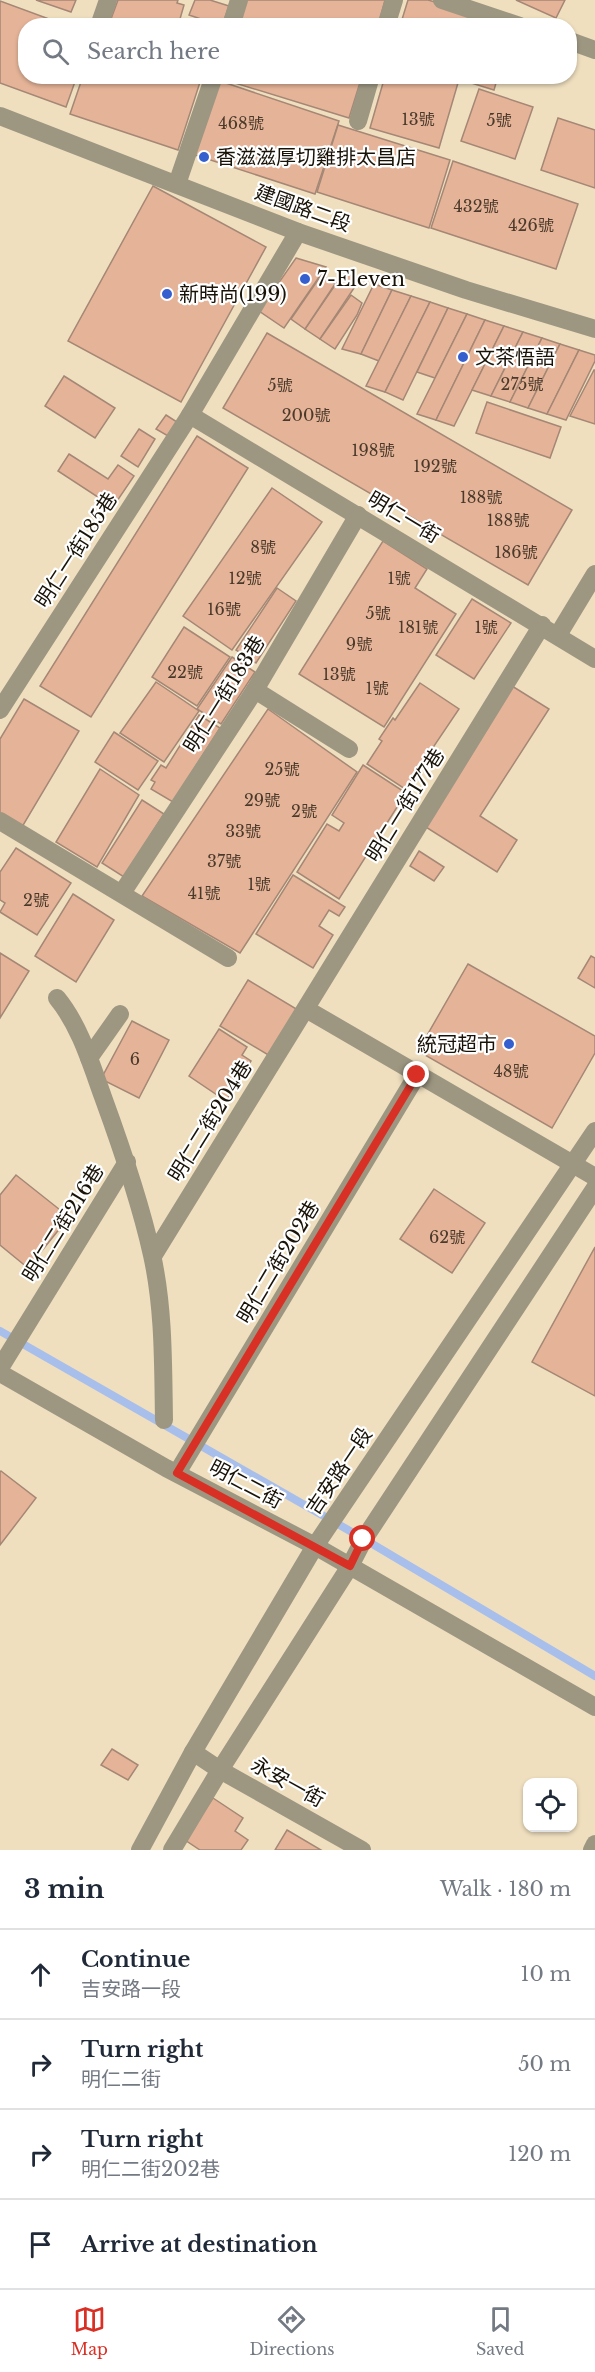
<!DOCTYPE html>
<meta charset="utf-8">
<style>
:root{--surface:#fff;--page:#f6f6f7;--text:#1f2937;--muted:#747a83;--line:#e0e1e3;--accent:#d93025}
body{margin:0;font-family:"Libre Baskerville","Noto Sans TC",serif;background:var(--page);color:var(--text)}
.controls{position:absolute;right:18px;bottom:18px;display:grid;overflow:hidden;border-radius:12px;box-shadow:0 2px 4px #0004}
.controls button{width:54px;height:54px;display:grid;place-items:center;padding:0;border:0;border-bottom:2px solid var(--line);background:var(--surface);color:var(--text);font:30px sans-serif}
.stop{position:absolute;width:18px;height:18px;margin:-14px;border:4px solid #d93025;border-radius:50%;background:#fff}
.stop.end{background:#d93025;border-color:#fff;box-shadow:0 2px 6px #0008}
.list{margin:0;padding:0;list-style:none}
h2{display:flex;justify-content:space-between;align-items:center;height:78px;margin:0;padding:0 24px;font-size:26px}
h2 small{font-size:20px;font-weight:400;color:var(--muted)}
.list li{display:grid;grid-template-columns:39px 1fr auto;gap:18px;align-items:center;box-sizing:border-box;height:90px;padding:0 24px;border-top:2px solid var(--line)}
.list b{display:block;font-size:22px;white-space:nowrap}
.list p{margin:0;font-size:20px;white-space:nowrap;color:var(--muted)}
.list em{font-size:20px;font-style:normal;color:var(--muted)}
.icon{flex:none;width:33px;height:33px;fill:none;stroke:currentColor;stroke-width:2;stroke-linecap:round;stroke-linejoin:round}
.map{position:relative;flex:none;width:595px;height:1850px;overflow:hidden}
.search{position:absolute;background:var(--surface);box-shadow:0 2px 4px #0004;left:18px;right:18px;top:18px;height:66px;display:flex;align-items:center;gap:15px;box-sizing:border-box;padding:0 21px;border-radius:24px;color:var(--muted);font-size:22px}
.sheet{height:438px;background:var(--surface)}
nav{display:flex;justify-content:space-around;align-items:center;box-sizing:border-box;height:84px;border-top:2px solid var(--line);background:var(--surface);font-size:16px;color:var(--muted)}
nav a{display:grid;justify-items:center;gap:3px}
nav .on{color:var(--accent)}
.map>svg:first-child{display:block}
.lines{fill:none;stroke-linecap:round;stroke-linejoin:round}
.stream{stroke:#a8beeb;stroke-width:8}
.building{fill:#e5b498;stroke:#a58775;stroke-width:1.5}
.minor{stroke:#9d9782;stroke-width:18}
.route{stroke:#d93025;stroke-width:8}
.poi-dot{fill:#355ece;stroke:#fff;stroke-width:2}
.labels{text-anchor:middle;stroke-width:4.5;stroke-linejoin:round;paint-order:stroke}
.number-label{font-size:16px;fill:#4b3a2b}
.poi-label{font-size:20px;fill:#181207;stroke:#fff;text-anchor:start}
.street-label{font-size:20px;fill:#181207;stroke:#fff}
</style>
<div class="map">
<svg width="595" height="1850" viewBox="0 0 595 1850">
<rect width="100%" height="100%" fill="#efdfbf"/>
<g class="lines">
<path class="stream" d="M0 1331 364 1539 595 1676"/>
</g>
<g class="building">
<path d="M36 0H76L71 12Z"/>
<path d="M118 0H178L177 3 184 5 178 26H132L111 19Z"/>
<path d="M195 0H210L229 6 222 26 189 15Z"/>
<path d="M246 0H385L378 26H238Z"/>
<path d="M408 0H428L478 14 475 26H400Z"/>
<path d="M516 0H565L556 18Z"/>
<path d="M0 1 68 26H26V76H77L66 107 0 83Z"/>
<path d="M83 76H202L178 150 70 114Z"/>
<path d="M222 76H362L349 118 222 79Z"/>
<path d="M385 76H460L439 148 370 128Z"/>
<path d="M469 76H498L494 90 468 82Z"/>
<path d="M217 80 339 121 315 194 192 154Z"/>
<path d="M479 89 533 107 515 159 461 141Z"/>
<path d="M558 118 595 130V188L541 170Z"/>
<path d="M338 125 450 160 429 228 317 192Z"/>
<path d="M453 161 578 204 556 269 431 228Z"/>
<path d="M153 186 266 247 181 402 68 341Z"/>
<path d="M296 258 326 267 284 328 259 311Z"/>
<path d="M344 272 360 279 320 339 305 329Z"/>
<path d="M322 274 335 284 305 329 291 319Z"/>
<path d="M374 284 392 290 361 354 342 349Z"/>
<path d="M392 290 411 296 379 361 361 354Z"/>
<path d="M351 295 362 303 357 315 335 349 320 339Z"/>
<path d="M411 296 430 302 385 392 366 386Z"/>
<path d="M430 302 448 308 403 400 385 392Z"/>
<path d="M448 308 467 314 435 378 417 372Z"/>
<path d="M467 314 485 320 436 420 417 414Z"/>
<path d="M485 320 504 326 454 426 436 420Z"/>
<path d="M504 326 523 332 491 396 472 390Z"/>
<path d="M523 332 542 338 510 402 491 396Z"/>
<path d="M267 333 572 510 528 585 223 408Z"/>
<path d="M542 338 560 344 528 408 510 402Z"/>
<path d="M560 344 579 350 547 414 528 408Z"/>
<path d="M579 350 595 355V361L566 420 547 414Z"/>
<path d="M594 370H595V424L570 416Z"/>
<path d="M64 376 115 408 95 438 45 406Z"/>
<path d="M487 402 561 427 550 458 476 433Z"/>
<path d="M166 415 177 422 168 436 156 429Z"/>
<path d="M139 429 155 439 138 467 121 456Z"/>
<path d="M197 436 248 468 91 717 40 686Z"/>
<path d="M69 454 108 479 118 465 134 476 113 507 58 471Z"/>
<path d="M272 488 322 522 232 650 183 616Z"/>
<path d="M383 541 427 569 415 588 456 614 384 727 299 674Z"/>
<path d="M277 588 296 601 256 663 236 650Z"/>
<path d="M472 599 511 623 474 679 436 655Z"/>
<path d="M184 627 230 657 197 706 152 677Z"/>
<path d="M232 657 255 672 221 724 197 709Z"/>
<path d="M156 682 199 711 164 762 120 733Z"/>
<path d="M420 683 459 709 405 789 367 764 382 741 379 739 393 718 395 720Z"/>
<path d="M512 686 549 709 480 816 517 840 497 872 421 824Z"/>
<path d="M24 699 79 731 22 827 0 814V739Z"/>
<path d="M268 709 357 772 240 953 142 896Z"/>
<path d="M199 715 220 728 173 802 151 789 155 782 151 780 161 765 166 768Z"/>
<path d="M114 732 158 761 138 790 95 762Z"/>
<path d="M363 765 406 793 339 899 297 872 327 824 339 831 344 823 332 815Z"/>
<path d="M100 769 139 795 97 867 56 842Z"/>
<path d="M142 800 164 814 124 877 102 863Z"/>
<path d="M16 848 71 883 37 935 0 912 5 903 0 900V872Z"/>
<path d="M419 851 444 867 434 881 410 866Z"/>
<path d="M293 875 345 907 339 916 329 910 319 926 333 935 313 968 256 934Z"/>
<path d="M73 894 114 920 76 982 35 956Z"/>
<path d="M0 953 29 971 0 1018Z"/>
<path d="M591 956 595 958V988L578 978Z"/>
<path d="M468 964 595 1036V1053L552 1128 418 1051Z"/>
<path d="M248 980 298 1010 270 1056 220 1026Z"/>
<path d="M132 1021 169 1040 139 1098 101 1079Z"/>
<path d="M219 1029 247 1047 242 1055 251 1061 226 1101 189 1076Z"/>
<path d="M16 1175 69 1217 28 1268 0 1245V1195Z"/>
<path d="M434 1189 485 1223 452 1273 400 1239Z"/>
<path d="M595 1247V1396L532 1362Z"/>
<path d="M1 1471 36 1498 0 1545V1472Z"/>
<path d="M112 1749 138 1765 128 1780 101 1765Z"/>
<path d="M213 1798 243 1818 235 1831 248 1840 241 1850H200L185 1840Z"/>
<path d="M287 1830 321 1850H275Z"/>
</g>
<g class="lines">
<g class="minor">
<path d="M442 0 520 26"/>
<path d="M99 26 108 0"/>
<path d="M231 26 239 0"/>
<path d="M386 26 394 0"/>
<path d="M570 41 595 50"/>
<path d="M0 116 298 232 466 290 595 329"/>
<path d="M358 121 371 76"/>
<path d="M177 184 214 76"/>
<path d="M190 415 595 659"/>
<path d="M558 635 595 574"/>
<path d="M255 690 349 749"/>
<path d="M0 710 190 415 298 232"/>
<path d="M0 821 228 958"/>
<path d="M122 893 255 690 358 515"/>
<path d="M57 998C80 1026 91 1064 103 1097 122 1149 140 1201 152 1255 164 1309 163 1365 164 1420"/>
<path d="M306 1009 595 1177"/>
<path d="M89 1058 120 1014"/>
<path d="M153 1256 542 625"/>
<path d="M0 1368 127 1162"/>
<path d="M0 1373 166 1468 315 1546 595 1707"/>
<path d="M177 1473 417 1075"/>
<path d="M193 1752 220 1770 362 1850"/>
<path d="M140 1850 193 1752 315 1546 595 1131"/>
<path d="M172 1850 220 1770 350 1566 364 1539 595 1188"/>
<path d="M592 1850 595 1844"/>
</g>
</g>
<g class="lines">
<path class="route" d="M363 1539 350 1566 177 1473 417 1075"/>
</g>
<g class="poi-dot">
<circle cx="204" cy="157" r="6"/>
<circle cx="305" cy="279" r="6"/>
<circle cx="167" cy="294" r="6"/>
<circle cx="463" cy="357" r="6"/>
<circle cx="509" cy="1044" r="6"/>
</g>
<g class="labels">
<g class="number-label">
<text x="418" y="125">13號</text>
<text x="499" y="126">5號</text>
<text x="241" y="129">468號</text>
<text x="476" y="212">432號</text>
<text x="531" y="231">426號</text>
<text x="522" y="390">275號</text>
<text x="280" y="391">5號</text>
<text x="306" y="421">200號</text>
<text x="373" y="456">198號</text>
<text x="435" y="472">192號</text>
<text x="481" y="503">188號</text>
<text x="508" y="526">188號</text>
<text x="263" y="553">8號</text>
<text x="516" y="558">186號</text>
<text x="245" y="584">12號</text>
<text x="399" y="584">1號</text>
<text x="224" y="615">16號</text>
<text x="378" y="619">5號</text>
<text x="418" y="633">181號</text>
<text x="486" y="633">1號</text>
<text x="359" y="650">9號</text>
<text x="185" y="678">22號</text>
<text x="339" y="680">13號</text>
<text x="377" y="694">1號</text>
<text x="282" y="775">25號</text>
<text x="262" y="806">29號</text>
<text x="304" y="817">2號</text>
<text x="243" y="837">33號</text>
<text x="224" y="867">37號</text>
<text x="259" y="890">1號</text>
<text x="204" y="899">41號</text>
<text x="36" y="906">2號</text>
<text x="135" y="1065">6</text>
<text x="511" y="1077">48號</text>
<text x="447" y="1243">62號</text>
</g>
<g class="poi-label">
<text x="216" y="164">香滋滋厚切雞排太昌店</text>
<text x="317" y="286">7-Eleven</text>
<text x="179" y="301">新時尚(199)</text>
<text x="475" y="364">文茶悟語</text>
<text x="497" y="1051" text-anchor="end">統冠超市</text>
</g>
<g class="street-label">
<text transform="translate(303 208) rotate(20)" y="7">建國路二段</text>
<text transform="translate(404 517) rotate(31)" y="7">明仁一街</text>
<text transform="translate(76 550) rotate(-57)" y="7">明仁一街185巷</text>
<text transform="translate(224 694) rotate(-58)" y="7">明仁一街183巷</text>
<text transform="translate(405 805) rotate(-58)" y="7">明仁一街177巷</text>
<text transform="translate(210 1121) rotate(-58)" y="7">明仁二街204巷</text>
<text transform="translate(63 1223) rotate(-58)" y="7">明仁二街216巷</text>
<text transform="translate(278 1262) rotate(-59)" y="7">明仁二街202巷</text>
<text transform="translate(339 1471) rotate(-56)" y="7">吉安路一段</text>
<text transform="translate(246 1484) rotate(28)" y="7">明仁二街</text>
<text transform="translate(288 1782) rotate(29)" y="7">永安一街</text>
</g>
</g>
</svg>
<div class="controls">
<button><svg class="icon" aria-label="locate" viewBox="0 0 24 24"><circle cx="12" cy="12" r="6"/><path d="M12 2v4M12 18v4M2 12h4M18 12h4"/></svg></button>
</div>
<div class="stop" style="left:363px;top:1539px"></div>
<div class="stop end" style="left:417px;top:1075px"></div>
<div class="search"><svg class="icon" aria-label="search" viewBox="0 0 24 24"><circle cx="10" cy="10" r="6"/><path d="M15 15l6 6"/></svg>Search here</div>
</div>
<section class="sheet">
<h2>3 min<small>Walk · 180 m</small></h2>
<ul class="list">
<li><svg class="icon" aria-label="ahead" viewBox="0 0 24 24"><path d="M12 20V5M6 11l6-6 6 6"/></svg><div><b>Continue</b><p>吉安路一段</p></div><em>10 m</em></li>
<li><svg class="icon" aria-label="right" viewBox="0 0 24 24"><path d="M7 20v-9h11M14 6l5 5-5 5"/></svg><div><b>Turn right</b><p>明仁二街</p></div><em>50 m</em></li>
<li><svg class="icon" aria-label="right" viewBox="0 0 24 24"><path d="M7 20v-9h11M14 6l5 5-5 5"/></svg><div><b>Turn right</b><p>明仁二街202巷</p></div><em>120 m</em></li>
<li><svg class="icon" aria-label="arrive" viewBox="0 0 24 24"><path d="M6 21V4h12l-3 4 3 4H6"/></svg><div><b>Arrive at destination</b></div></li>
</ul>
</section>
<nav>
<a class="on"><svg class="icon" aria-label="map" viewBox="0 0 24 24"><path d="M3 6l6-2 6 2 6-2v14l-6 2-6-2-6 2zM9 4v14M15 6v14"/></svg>Map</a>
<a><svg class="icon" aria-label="directions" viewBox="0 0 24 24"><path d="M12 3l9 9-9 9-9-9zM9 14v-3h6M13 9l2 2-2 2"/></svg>Directions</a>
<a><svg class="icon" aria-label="saved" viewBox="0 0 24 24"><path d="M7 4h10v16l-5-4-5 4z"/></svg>Saved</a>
</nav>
